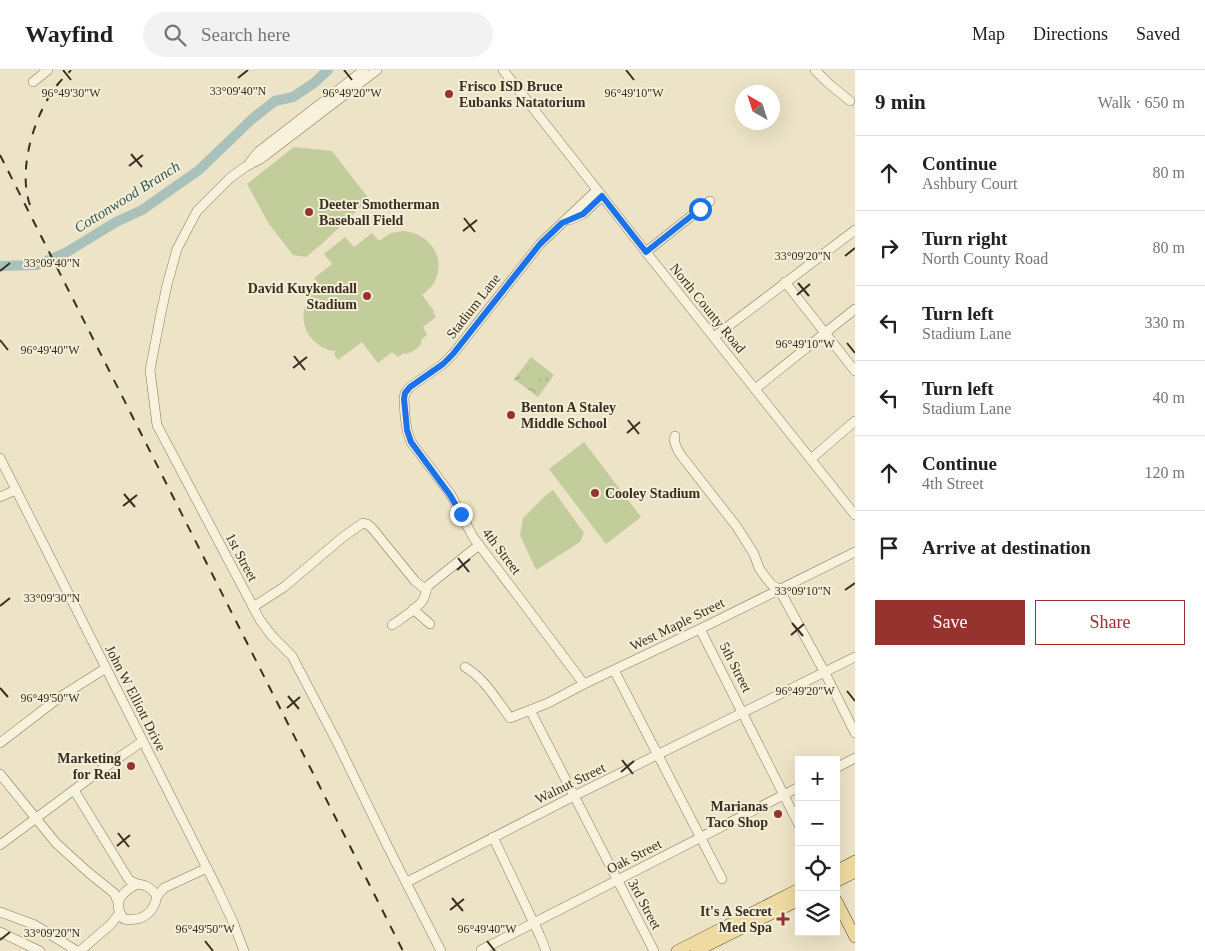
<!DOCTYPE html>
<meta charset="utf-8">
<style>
:root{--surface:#fff;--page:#f2f2f2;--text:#202124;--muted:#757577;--line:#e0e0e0;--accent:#96332f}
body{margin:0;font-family:Georgia,serif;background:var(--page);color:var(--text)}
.controls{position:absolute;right:15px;bottom:15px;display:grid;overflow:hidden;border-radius:0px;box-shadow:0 5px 20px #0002}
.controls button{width:45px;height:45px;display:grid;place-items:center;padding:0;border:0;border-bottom:1px solid var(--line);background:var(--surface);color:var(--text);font:25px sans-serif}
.compass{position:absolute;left:735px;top:15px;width:45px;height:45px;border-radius:50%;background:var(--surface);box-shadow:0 5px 20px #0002;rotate:321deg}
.stop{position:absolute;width:15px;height:15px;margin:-11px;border:4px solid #1a73e8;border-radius:50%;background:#fff}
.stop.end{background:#1a73e8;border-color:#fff;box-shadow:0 1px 5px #0008}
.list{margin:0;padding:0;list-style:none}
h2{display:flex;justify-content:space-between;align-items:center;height:65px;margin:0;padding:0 20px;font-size:21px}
h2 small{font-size:16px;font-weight:400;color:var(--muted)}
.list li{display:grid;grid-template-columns:32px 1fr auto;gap:15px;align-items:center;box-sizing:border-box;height:75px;padding:0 20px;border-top:1px solid var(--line)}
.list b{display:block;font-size:19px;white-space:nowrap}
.list p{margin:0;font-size:16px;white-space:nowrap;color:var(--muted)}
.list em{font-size:16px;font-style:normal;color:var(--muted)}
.actions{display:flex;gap:10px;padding:15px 20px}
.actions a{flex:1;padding:11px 0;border:1px solid var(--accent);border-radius:0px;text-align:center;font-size:18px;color:var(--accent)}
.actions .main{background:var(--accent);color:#fff}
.icon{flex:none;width:28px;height:28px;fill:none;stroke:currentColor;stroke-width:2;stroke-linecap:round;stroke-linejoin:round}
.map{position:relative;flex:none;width:855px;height:881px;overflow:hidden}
header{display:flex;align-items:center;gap:30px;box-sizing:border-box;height:70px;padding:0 25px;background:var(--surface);border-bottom:1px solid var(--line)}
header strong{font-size:24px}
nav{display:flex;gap:28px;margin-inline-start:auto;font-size:18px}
.search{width:350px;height:45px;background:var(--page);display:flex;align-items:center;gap:12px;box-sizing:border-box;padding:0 18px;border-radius:28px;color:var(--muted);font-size:19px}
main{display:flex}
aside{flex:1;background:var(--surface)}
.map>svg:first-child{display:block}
.park{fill:url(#park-crowns)}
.pitch{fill:#c3cc9b}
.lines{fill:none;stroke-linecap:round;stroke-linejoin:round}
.river{stroke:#a8c1bb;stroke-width:10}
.minor-casing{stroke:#89775d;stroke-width:10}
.major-casing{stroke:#574531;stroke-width:12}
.minor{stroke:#f8f1db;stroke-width:9}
.major{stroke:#efdba1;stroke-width:11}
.rail{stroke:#3a2e20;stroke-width:2;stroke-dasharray:9 9;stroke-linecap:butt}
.route{stroke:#1a73e8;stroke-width:6}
.ticks{fill:none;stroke:#3a2e20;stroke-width:2}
.poi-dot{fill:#96332f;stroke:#f5eed7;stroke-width:2}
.labels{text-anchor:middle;stroke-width:4;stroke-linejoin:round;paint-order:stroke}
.poi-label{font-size:14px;font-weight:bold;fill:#3a2e20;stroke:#f5eed7;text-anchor:start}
.street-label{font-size:14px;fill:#3a2e20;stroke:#f5eed7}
.water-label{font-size:15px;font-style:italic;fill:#305958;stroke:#f5eed7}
.ticks-label{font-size:12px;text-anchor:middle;fill:#3a2e20;stroke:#f5eed7;stroke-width:4;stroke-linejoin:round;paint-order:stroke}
</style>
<header>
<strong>Wayfind</strong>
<div class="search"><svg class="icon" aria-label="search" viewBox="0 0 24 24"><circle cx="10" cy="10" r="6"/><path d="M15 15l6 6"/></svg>Search here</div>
<nav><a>Map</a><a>Directions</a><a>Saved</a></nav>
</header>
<main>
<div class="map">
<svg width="855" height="881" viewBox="0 0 855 881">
<defs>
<pattern id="park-crowns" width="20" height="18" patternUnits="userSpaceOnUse" patternTransform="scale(1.25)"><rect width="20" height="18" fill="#c3cc9b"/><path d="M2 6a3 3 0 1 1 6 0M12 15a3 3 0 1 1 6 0" fill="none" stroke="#9fa67e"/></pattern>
</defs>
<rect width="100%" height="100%" fill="#ede4c7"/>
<path class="park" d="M531 287 554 305 538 327 514 309Z"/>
<g class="pitch">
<path d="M294 77 332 81 369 129 325 171 306 187 293 185 269 154 247 114Z"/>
<path d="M403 161C428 163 447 186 435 211 432 217 427 221 422 225L434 241 433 243 436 247 423 257 427 265 421 270 422 272C418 279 413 282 405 284L404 283 398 287 392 282 378 293 362 272 338 290 334 284 336 281C311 279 294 251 309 228 312 223 316 220 321 217L314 208 332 194 324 184 345 167 354 177 372 163 379 171 391 163Z"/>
<path d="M533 292 549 304 543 311 527 299Z"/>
<path d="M525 302 541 314 536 321 520 309Z"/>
<path d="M584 372 641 447 606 474 549 399Z"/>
<path d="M553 420 584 463 580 472 536 500 520 465 523 448 546 425Z"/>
</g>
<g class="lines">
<path class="river" d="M0 196 37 195 67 182 116 152 142 140 199 100 252 49 275 31 293 27 314 13 328 0"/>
<defs>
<g id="minor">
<path d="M377 0 262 88 245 97 230 108 197 141 177 179 167 215 160 248 150 300 157 355 260 550 272 566 292 586 337 672 388 777 441 881"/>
<path d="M503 0 646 182 855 445"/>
<path d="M815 0 828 13 850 31"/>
<path d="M33 12 48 0"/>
<path d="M250 92 258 82 364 0"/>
<path d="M569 150 583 144 602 126"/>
<path d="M646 182 710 131"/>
<path d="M785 212 855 301"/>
<path d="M714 267 855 160"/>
<path d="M755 319 855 239"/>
<path d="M675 366C673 373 677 378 680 384L737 457 754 484 759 498 766 508 772 515 779 519 825 603 855 663"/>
<path d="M0 388 218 820 233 852 244 881"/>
<path d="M811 389 855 351"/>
<path d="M0 427 16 420"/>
<path d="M253 537 284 517 343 467 363 453 367 454 372 458 415 511 426 520"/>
<path d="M413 539 430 554"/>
<path d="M392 555C402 548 416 540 423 530 426 525 425 520 429 515L479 475"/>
<path d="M700 559 799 755"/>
<path d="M465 597C485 609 496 629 510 648L548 633 584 614 700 559 855 482"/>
<path d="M614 600 722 809"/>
<path d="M584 614 530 542 473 467 451 425 411 372 407 360 405 346 404 329 405 323 410 317 443 294 453 284 540 174 597 120"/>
<path d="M530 640 654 881"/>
<path d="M0 673 60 627 106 598"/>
<path d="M836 698 855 688"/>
<path d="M0 704 56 773 89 803 114 823 118 832"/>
<path d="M74 720 129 810 137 814"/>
<path d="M493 767 540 866 546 881"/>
<path d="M0 775 98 702 143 671"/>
<path d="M407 812 574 726 855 587"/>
<path d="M137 814C147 815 151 818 157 826 154 843 142 852 124 849 111 833 122 822 137 814Z"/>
<path d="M157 826 164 818 207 798"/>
<path d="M0 842 35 855 77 881"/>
<path d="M0 862 40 881"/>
<path d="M481 880 799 717"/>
<path d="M80 881 110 855 120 843"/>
</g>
<g id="major">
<path d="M836 801 855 791"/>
<path d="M836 812 855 802"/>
<path d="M836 830 855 867"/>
<path d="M677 881 799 819"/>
<path d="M696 881 799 830"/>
</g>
</defs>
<use href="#minor" class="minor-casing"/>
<use href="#major" class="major-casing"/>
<use href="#minor" class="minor"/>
<use href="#major" class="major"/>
<g class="rail">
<path d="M0 85 403 881"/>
<path d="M30 135C17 99 35 42 58 14 62 9 67 5 71 0"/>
</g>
</g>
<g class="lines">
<path class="route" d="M461 444 450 425 411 372 407 360 404 329 405 323 410 317 443 294 453 284 540 174 562 153 583 144 602 126 646 182 700 139"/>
</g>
<path class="ticks" d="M63 0 71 10M344 0 352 10M626 0 634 10M238 8 248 0M131 84 142 97M129 96 143 85M464 148 475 162M463 161 477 150M845 186 855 178M0 201 10 193M798 213 809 226M797 225 810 214M0 270 8 280M847 273 855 283M294 286 305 300M293 298 307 287M628 350 639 364M627 363 640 352M124 424 135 437M123 436 137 425M458 488 469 502M457 500 470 489M845 520 855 513M0 536 10 528M792 553 803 566M791 565 804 554M0 618 8 627M847 621 855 631M288 626 299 639M287 638 300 627M622 690 633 704M621 702 634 691M118 763 129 777M117 776 130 765M452 828 463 841M450 840 464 829M0 870 10 862M205 871 213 881M487 871 495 881"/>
<g class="poi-dot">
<circle cx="449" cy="24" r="5"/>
<circle cx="309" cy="142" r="5"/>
<circle cx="367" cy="226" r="5"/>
<circle cx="511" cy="345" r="5"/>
<circle cx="595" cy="423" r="5"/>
<circle cx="131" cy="696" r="5"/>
<circle cx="778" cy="744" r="5"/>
<path d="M780.5 841.5h5v5h5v5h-5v5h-5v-5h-5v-5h5z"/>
</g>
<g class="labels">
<g class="poi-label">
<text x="459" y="21">Frisco ISD Bruce<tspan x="459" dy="16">Eubanks Natatorium</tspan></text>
<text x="319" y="139">Deeter Smotherman<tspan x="319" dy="16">Baseball Field</tspan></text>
<text x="357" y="223" text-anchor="end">David Kuykendall<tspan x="357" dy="16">Stadium</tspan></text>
<text x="521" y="342">Benton A Staley<tspan x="521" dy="16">Middle School</tspan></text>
<text x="605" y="428">Cooley Stadium</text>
<text x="121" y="693" text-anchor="end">Marketing<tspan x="121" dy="16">for Real</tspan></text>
<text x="768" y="741" text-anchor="end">Marianas<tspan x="768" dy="16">Taco Shop</tspan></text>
<text x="772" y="846" text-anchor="end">It's A Secret<tspan x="772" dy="16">Med Spa</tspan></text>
</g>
<g class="street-label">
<text transform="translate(473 236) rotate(-52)" y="5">Stadium Lane</text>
<text transform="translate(708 238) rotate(51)" y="5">North County Road</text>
<text transform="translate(502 481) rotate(53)" y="5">4th Street</text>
<text transform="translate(242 487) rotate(62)" y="5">1st Street</text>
<text transform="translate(677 554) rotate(-26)" y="5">West Maple Street</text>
<text transform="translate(736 597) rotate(63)" y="5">5th Street</text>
<text transform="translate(136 628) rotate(63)" y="5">John W Elliott Drive</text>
<text transform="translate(570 713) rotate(-26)" y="5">Walnut Street</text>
<text transform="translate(634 786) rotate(-27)" y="5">Oak Street</text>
<text transform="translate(645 834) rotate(62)" y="5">3rd Street</text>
</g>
<g class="water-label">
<text transform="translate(127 127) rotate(-32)" y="5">Cottonwood Branch</text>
</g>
</g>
<g class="ticks-label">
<text x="238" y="25">33°09'40"N</text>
<text x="71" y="27">96°49'30"W</text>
<text x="352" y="27">96°49'20"W</text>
<text x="634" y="27">96°49'10"W</text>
<text x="803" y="190">33°09'20"N</text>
<text x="52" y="197">33°09'40"N</text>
<text x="805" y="278">96°49'10"W</text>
<text x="50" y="284">96°49'40"W</text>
<text x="803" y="525">33°09'10"N</text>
<text x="52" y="532">33°09'30"N</text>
<text x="805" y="625">96°49'20"W</text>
<text x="50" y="632">96°49'50"W</text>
<text x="205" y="863">96°49'50"W</text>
<text x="487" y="863">96°49'40"W</text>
<text x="52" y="867">33°09'20"N</text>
</g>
</svg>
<div class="controls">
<button>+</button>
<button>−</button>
<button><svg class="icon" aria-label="locate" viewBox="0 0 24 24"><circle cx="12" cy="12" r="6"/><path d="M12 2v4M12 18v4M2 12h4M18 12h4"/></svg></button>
<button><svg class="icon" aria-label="layers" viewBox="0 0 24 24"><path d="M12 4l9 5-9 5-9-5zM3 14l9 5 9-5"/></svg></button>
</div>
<svg class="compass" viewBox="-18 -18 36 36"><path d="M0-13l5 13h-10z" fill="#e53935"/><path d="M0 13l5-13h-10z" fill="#757577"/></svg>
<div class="stop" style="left:700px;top:139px"></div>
<div class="stop end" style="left:461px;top:444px"></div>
</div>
<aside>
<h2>9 min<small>Walk · 650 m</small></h2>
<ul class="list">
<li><svg class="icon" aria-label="ahead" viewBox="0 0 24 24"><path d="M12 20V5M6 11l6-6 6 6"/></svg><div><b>Continue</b><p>Ashbury Court</p></div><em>80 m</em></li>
<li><svg class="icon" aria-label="right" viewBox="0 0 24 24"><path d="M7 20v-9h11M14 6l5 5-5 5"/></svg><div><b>Turn right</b><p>North County Road</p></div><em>80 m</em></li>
<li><svg class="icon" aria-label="left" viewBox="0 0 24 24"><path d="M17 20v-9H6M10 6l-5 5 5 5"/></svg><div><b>Turn left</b><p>Stadium Lane</p></div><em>330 m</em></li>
<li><svg class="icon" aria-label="left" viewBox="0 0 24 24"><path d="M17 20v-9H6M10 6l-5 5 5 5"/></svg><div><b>Turn left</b><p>Stadium Lane</p></div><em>40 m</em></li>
<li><svg class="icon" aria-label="ahead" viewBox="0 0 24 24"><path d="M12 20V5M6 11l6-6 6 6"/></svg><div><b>Continue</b><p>4th Street</p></div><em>120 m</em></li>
<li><svg class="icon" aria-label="arrive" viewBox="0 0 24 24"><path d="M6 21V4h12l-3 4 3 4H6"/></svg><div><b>Arrive at destination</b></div></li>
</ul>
<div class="actions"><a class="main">Save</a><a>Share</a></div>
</aside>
</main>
